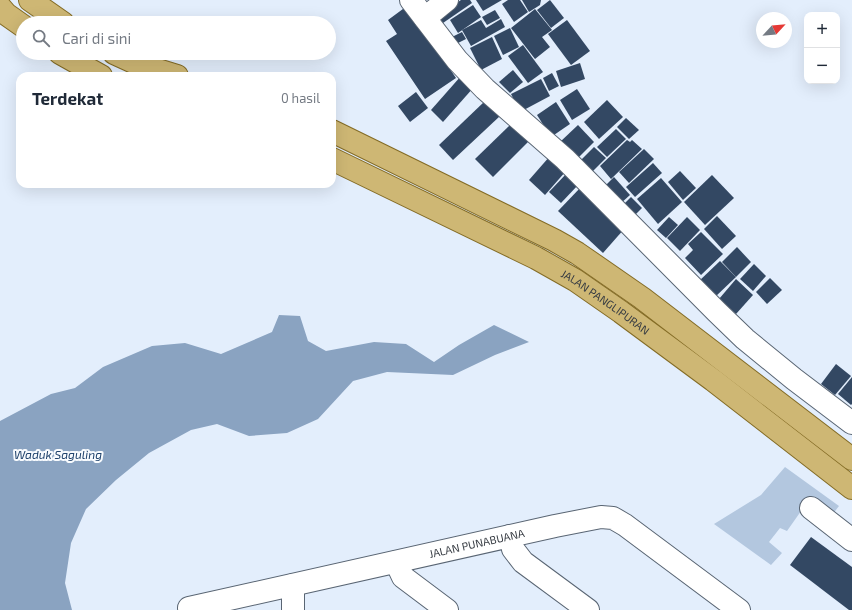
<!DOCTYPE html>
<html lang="id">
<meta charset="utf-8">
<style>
:root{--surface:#fff;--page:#f2f2f3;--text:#1f2937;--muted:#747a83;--line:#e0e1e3}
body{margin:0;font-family:"Exo 2",sans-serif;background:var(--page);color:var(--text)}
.controls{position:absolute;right:12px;top:12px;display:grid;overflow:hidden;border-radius:8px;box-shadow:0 4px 16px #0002}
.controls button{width:36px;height:36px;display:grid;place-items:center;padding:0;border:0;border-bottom:1px solid var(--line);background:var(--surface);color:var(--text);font:20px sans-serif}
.compass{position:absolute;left:756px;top:12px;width:36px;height:36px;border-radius:50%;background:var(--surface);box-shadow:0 4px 16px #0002;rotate:64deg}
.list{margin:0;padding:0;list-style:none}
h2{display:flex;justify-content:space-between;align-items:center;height:52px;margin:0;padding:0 16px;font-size:17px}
h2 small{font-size:13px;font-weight:400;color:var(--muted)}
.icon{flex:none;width:22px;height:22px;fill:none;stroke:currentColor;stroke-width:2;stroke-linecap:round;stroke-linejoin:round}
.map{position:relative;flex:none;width:852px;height:610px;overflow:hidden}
.search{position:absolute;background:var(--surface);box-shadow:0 4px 16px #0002;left:16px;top:16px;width:320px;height:44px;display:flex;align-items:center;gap:10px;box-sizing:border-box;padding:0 14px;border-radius:22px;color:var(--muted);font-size:15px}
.panel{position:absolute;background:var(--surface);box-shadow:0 4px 16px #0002;left:16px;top:72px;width:320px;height:116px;border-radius:12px}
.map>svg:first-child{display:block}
.green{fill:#b3c7df}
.water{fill:#8aa3c1}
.building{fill:#334863}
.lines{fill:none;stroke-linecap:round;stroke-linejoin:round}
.minor-casing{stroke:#596573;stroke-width:24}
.major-casing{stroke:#846c26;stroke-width:24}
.minor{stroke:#fff;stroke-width:22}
.major{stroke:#ceb774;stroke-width:22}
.labels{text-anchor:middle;stroke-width:4;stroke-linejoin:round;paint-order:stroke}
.street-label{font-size:11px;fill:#363b42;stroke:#f8fbfe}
.water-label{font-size:12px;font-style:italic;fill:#20436d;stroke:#f8fbfe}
</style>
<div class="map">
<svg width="852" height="610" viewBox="0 0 852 610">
<rect width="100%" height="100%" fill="#e3eefc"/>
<path class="green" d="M785 467 839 506 832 515 806 504 787 531 780 528 769 542 782 553 771 565 714 524 761 495Z"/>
<path class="water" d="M279 315 300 316 308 341 326 351 374 342 406 344 434 362 459 345 494 325 529 342 495 355 453 375 387 372 353 381 318 419 287 433 249 436 217 424 191 430 149 453 116 480 86 509 71 543 65 583 72 610H0V421L51 394 75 388 103 367 152 346 185 343 221 354 272 332Z"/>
<g class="building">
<path d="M461 0H470L472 3 443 23 438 16Z"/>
<path d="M476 0H502L483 11Z"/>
<path d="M508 0H520L528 12 514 22 502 4Z"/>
<path d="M522 0H541L540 5 529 12Z"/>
<path d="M550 0 564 18 551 28 537 10Z"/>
<path d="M473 5 481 17 458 33 450 20Z"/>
<path d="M407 6 456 78 425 99 386 41 397 34 388 20Z"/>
<path d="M535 9 552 30 542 37 550 47 535 59 511 28Z"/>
<path d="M495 10 500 18 487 25 482 17Z"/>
<path d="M501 19 505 27 471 46 462 30 481 20 486 28Z"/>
<path d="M567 20 590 51 571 65 548 34Z"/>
<path d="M510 28 519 47 503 55 494 36Z"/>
<path d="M462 32 466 39 456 44 452 37Z"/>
<path d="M492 37 502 59 481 70 470 48Z"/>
<path d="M523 45 543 72 528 83 508 56Z"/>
<path d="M580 63 585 79 561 87 556 71Z"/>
<path d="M513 70 523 82 510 93 499 82Z"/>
<path d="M552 73 559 86 549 91 543 78Z"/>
<path d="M461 76 474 87 443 122 431 110Z"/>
<path d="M541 79 550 96 520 112 511 94Z"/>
<path d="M577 89 590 109 572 120 560 100Z"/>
<path d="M416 92 428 108 410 122 398 106Z"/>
<path d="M607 100 623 117 599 139 584 122Z"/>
<path d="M485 101 500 116 453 160 439 145Z"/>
<path d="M556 102 570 124 551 137 537 115Z"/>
<path d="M626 118 639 130 629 139 617 127Z"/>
<path d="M514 121 531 139 493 177 475 159Z"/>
<path d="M578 125 594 142 577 159 560 142Z"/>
<path d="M616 129 626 139 607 157 597 147Z"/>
<path d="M627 140 630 142 632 140 642 149 611 179 600 166Z"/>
<path d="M594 147 606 158 592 172 581 160Z"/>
<path d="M644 149 654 159 629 183 619 172Z"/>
<path d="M550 156 566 171 545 195 529 180Z"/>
<path d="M653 163 662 173 635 197 626 187Z"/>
<path d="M680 171 696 188 683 200 668 182Z"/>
<path d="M567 173 579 184 561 203 549 192Z"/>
<path d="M712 175 734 198 705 225 684 202Z"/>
<path d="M614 177 630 195 620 204 604 187Z"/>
<path d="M661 178 682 202 658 224 637 199Z"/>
<path d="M581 187 625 228 603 253 558 211Z"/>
<path d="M631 197 642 208 633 217 622 206Z"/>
<path d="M717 216 736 236 722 249 704 229Z"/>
<path d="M669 217 678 225 666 238 657 230Z"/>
<path d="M687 217 700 230 680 251 667 238Z"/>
<path d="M701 232 723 254 701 275 685 258 693 250 688 244Z"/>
<path d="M737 247 751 262 736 277 722 262Z"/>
<path d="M720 261 736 277 714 298 698 282Z"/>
<path d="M754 264 766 276 753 291 740 279Z"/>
<path d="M770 278 782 290 767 304 756 292Z"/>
<path d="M736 279 753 295 736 314 719 299Z"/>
<path d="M836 364 851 376 835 395 821 384Z"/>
<path d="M852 377V404L851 405 838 394Z"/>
<path d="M811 537 852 567V610H849L790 565Z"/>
</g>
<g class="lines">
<defs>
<g id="minor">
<path d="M411 0 457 60 485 89 565 159 717 312 745 339 794 379 852 423"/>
<path d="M425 18 447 0"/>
<path d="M811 508 852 540"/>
<path d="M510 536 513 549 523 562 588 610"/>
<path d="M396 562 403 577 447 610"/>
<path d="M293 585V610"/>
<path id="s1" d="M189 608 555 526 601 517 613 518 625 525 739 610"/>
</g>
<g id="major">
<path d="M30 0 63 23"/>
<path d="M0 7 6 14 23 26"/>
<path d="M60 53 101 76"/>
<path d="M114 53 138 64 177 76"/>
<path d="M332 131 554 240 577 253 642 298 852 459"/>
<path id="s2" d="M332 159 536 258 575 280 621 312 713 380 852 488"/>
</g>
</defs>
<use href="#minor" class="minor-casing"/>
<use href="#major" class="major-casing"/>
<use href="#minor" class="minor"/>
<use href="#major" class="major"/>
</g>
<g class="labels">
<g class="street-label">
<text dy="4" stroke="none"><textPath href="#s2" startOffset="309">JALAN PANGLIPURAN</textPath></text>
<text dy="4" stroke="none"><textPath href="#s1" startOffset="295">JALAN PUNABUANA</textPath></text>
</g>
<g class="water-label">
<text x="58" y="459">Waduk Saguling</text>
</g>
</g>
</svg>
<div class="controls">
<button>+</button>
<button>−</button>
</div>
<svg class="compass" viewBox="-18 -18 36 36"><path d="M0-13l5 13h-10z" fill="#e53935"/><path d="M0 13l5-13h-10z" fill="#747a83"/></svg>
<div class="search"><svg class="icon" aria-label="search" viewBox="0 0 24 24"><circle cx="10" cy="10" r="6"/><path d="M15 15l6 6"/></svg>Cari di sini</div>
<section class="panel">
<h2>Terdekat<small>0 hasil</small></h2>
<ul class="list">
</ul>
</section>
</div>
